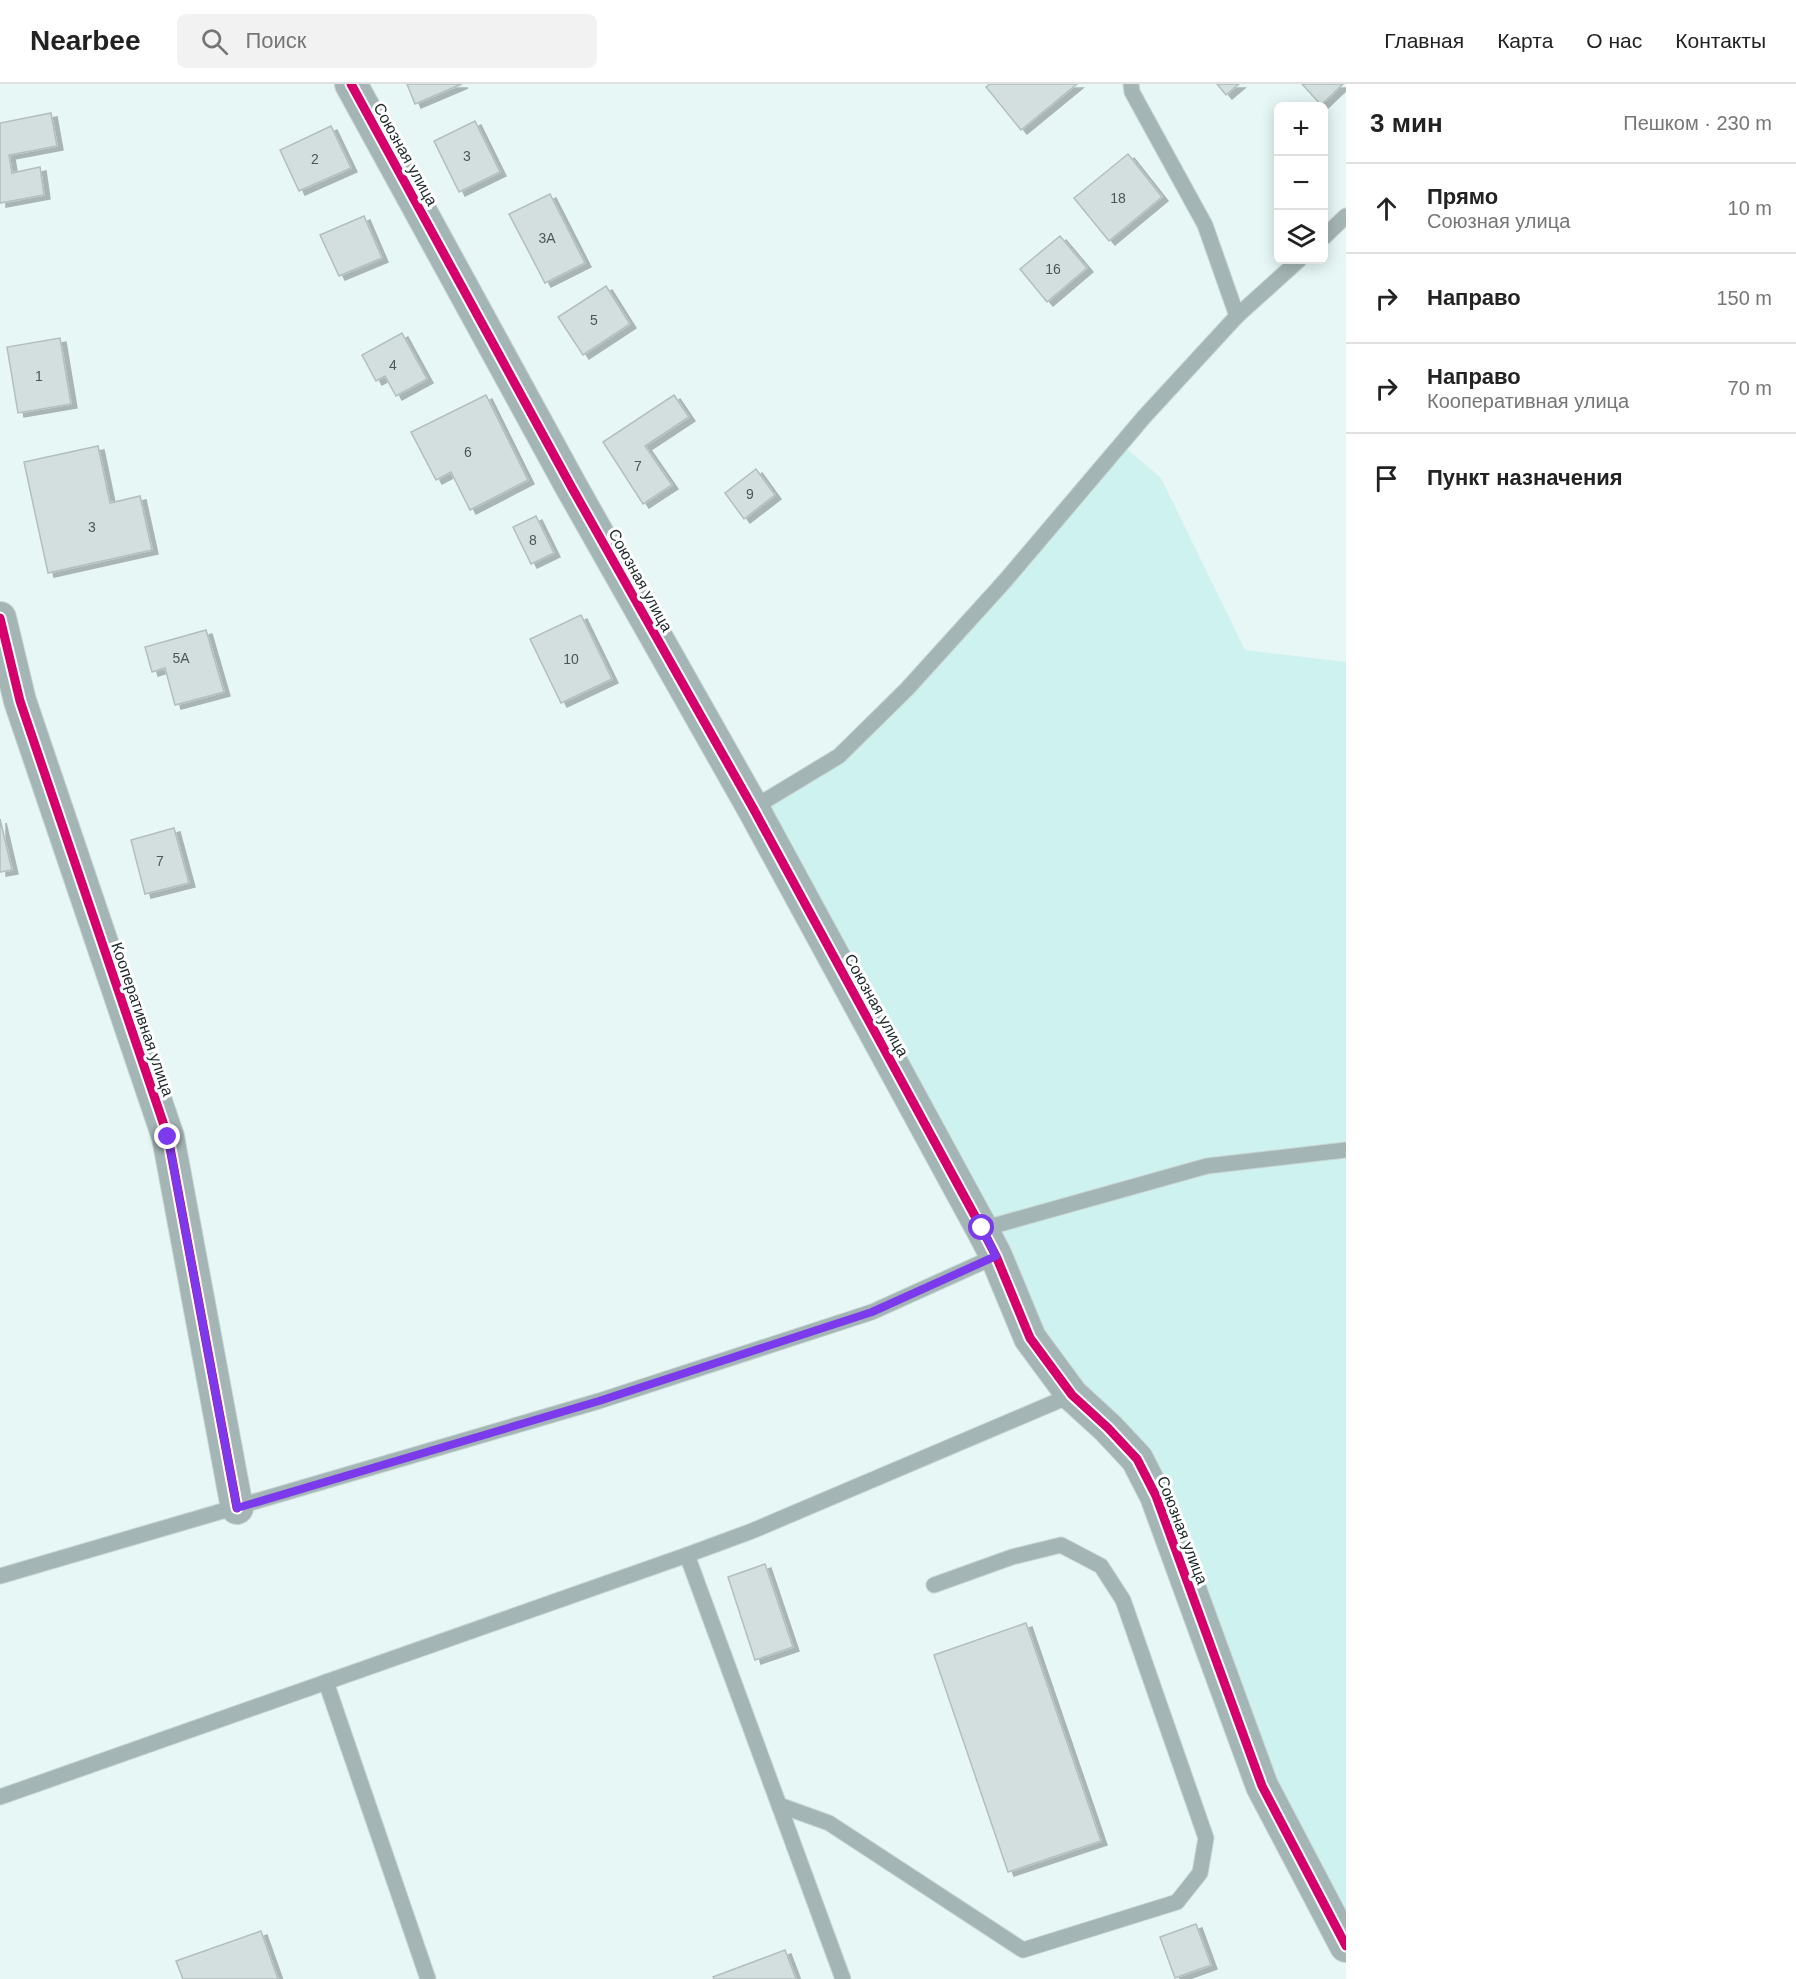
<!DOCTYPE html>
<html lang="ru">
<meta charset="utf-8">
<style>
:root{--surface:#fff;--page:#f2f2f2;--text:#222;--muted:#767676;--line:#e0e0e0}
body{margin:0;font-family:Arial,sans-serif;background:var(--page);color:var(--text)}
.controls{position:absolute;right:18px;top:18px;display:grid;overflow:hidden;border-radius:9px;box-shadow:0 3px 15px #0003}
.controls button{width:54px;height:54px;display:grid;place-items:center;padding:0;border:0;border-bottom:2px solid var(--line);background:var(--surface);color:var(--text);font:30px sans-serif}
.stop{position:absolute;width:18px;height:18px;margin:-14px;border:4px solid #7c3aed;border-radius:50%;background:#fff}
.stop.end{background:#7c3aed;border-color:#fff;box-shadow:0 2px 6px #0008}
.list{margin:0;padding:0;list-style:none}
h2{display:flex;justify-content:space-between;align-items:center;height:78px;margin:0;padding:0 24px;font-size:26px}
h2 small{font-size:20px;font-weight:400;color:var(--muted)}
.list li{display:grid;grid-template-columns:39px 1fr auto;gap:18px;align-items:center;box-sizing:border-box;height:90px;padding:0 24px;border-top:2px solid var(--line)}
.list b{display:block;font-size:22px;white-space:nowrap}
.list p{margin:0;font-size:20px;white-space:nowrap;color:var(--muted)}
.list em{font-size:20px;font-style:normal;color:var(--muted)}
.icon{flex:none;width:33px;height:33px;fill:none;stroke:currentColor;stroke-width:2;stroke-linecap:round;stroke-linejoin:round}
.map{position:relative;flex:none;width:1346px;height:1895px;overflow:hidden}
header{display:flex;align-items:center;gap:36px;box-sizing:border-box;height:84px;padding:0 30px;background:var(--surface);border-bottom:2px solid var(--line)}
header strong{font-size:28px}
nav{display:flex;gap:33px;margin-inline-start:auto;font-size:21px}
.search{width:420px;height:54px;background:var(--page);display:flex;align-items:center;gap:15px;box-sizing:border-box;padding:0 21px;border-radius:9px;color:var(--muted);font-size:22px}
main{display:flex}
aside{flex:1;background:var(--surface)}
.map>svg:first-child{display:block}
.green{fill:#cef2f0}
.building{fill:#d3dfde;stroke:#b2bfbd;stroke-width:1.5;filter:url(#shadow)}
.lines{fill:none;stroke-linecap:round;stroke-linejoin:round}
.service-casing{stroke:#c8d4d3;stroke-width:17}
.minor-casing{stroke:#c8d4d3;stroke-width:34}
.service{stroke:#a3b5b4;stroke-width:15}
.minor{stroke:#a3b5b4;stroke-width:32}
.cycleway-casing{stroke:#fff;stroke-width:13}
.cycleway{stroke:#d6006c;stroke-width:9}
.route{stroke:#7c3aed;stroke-width:8}
.labels{text-anchor:middle;stroke-width:6;stroke-linejoin:round;paint-order:stroke}
.number-label{font-size:14px;fill:#4b5656}
.street-label{font-size:16px;fill:#1e2828;stroke:#fff}
</style>
<header>
<strong>Nearbee</strong>
<div class="search"><svg class="icon" aria-label="search" viewBox="0 0 24 24"><circle cx="10" cy="10" r="6"/><path d="M15 15l6 6"/></svg>Поиск</div>
<nav><a>Главная</a><a>Карта</a><a>О нас</a><a>Контакты</a></nav>
</header>
<main>
<div class="map">
<svg width="1346" height="1895" viewBox="0 0 1346 1895">
<defs>
<filter id="shadow"><feDropShadow dx="6" dy="4" stdDeviation="0" flood-color="#0004"/></filter>
</defs>
<rect width="100%" height="100%" fill="#e6f7f5"/>
<path class="green" d="M1121 360 1161 394 1245 566 1346 578V1862L1156 1412 1072 1311 753 724 839 672Z"/>
<g class="building">
<path d="M407 0H462L415 20Z"/>
<path d="M990 0H1077L1021 46 986 3Z"/>
<path d="M1217 0H1239L1226 11Z"/>
<path d="M1302 0H1343L1321 21Z"/>
<path d="M51 29 57 62 9 71 12 89 40 83 44 111 0 119V39Z"/>
<path d="M475 37 500 88 459 108 434 57Z"/>
<path d="M331 42 351 84 299 107 280 66Z"/>
<path d="M1128 70 1162 113 1109 157 1074 114Z"/>
<path d="M550 110 585 179 545 199 509 130Z"/>
<path d="M364 132 382 174 339 192 320 151Z"/>
<path d="M1060 152 1087 184 1047 218 1020 185Z"/>
<path d="M606 202 630 240 583 271 558 233Z"/>
<path d="M402 249 427 295 396 312 385 292 376 297 362 271Z"/>
<path d="M60 254 71 320 18 329 7 263Z"/>
<path d="M486 311 528 396 470 426 451 388 436 396 411 348Z"/>
<path d="M674 311 689 333 645 362 672 401 643 420 603 358Z"/>
<path d="M98 362 110 419 140 412 152 466 48 489 24 378Z"/>
<path d="M756 385 775 411 744 435 725 409Z"/>
<path d="M536 432 554 469 531 480 513 443Z"/>
<path d="M581 531 612 595 561 619 530 555Z"/>
<path d="M206 546 224 608 175 621 165 584 152 588 145 563Z"/>
<path d="M0 735 12 786 0 788Z"/>
<path d="M174 744 189 799 145 810 131 756Z"/>
<path d="M765 1480 793 1563 755 1576 728 1493Z"/>
<path d="M1026 1539 1101 1757 1008 1788 934 1571Z"/>
<path d="M1196 1840 1211 1881 1175 1894 1160 1853Z"/>
<path d="M261 1847 278 1895H183L176 1877Z"/>
<path d="M785 1866 796 1895H714L713 1893Z"/>
</g>
<g class="lines">
<defs>
<g id="service">
<path d="M1131 0 1132 8 1205 141 1237 232"/>
<path d="M1324 153 1346 132"/>
<path d="M753 724 839 672 907 605 1004 498 1144 333 1237 232 1299 176"/>
<path d="M982 1145 1207 1082 1346 1066"/>
<path d="M687 1471 843 1895"/>
<path d="M0 1492 599 1317 872 1228 996 1172"/>
<path d="M326 1598 428 1895"/>
<path d="M0 1713 687 1471 752 1447 1072 1311"/>
<path d="M779 1721 829 1739 1023 1866 1177 1818 1200 1789 1206 1754 1123 1516 1101 1482 1061 1461 1012 1473 934 1501"/>
</g>
<g id="minor">
<path d="M351 0 572 404 753 724 982 1145 996 1172 1030 1254 1072 1311 1108 1344 1137 1375 1156 1412 1262 1702 1346 1862"/>
<path d="M0 534 20 617 168 1053 237 1424"/>
</g>
</defs>
<use href="#service" class="service-casing"/>
<use href="#minor" class="minor-casing"/>
<use href="#service" class="service"/>
<use href="#minor" class="minor"/>
<defs>
<g id="cycleway">
<path d="M351 0 572 404 753 724 982 1145 996 1172 1030 1254 1072 1311 1108 1344 1137 1375 1156 1412 1262 1702 1346 1862"/>
<path d="M0 534 20 617 168 1053 237 1424"/>
</g>
</defs>
<use href="#cycleway" class="cycleway-casing"/>
<use href="#cycleway" class="cycleway"/>
</g>
<g class="lines">
<path class="route" d="M168 1053 237 1424 599 1317 872 1228 996 1172 982 1144"/>
</g>
<g class="labels">
<g class="number-label">
<text x="467" y="77">3</text>
<text x="315" y="80">2</text>
<text x="1118" y="119">18</text>
<text x="547" y="159">3А</text>
<text x="1053" y="190">16</text>
<text x="594" y="241">5</text>
<text x="393" y="286">4</text>
<text x="39" y="297">1</text>
<text x="468" y="373">6</text>
<text x="638" y="387">7</text>
<text x="750" y="415">9</text>
<text x="92" y="448">3</text>
<text x="533" y="461">8</text>
<text x="181" y="579">5А</text>
<text x="571" y="580">10</text>
<text x="160" y="782">7</text>
</g>
<g class="street-label">
<text transform="translate(406 70) rotate(61)" y="6">Союзная улица</text>
<text transform="translate(641 496) rotate(61)" y="6">Союзная улица</text>
<text transform="translate(877 921) rotate(61)" y="6">Союзная улица</text>
<text transform="translate(143 935) rotate(71)" y="6">Кооперативная улица</text>
<text transform="translate(1183 1446) rotate(69)" y="6">Союзная улица</text>
</g>
</g>
</svg>
<div class="controls">
<button>+</button>
<button>−</button>
<button><svg class="icon" aria-label="layers" viewBox="0 0 24 24"><path d="M12 4l9 5-9 5-9-5zM3 14l9 5 9-5"/></svg></button>
</div>
<div class="stop" style="left:982px;top:1144px"></div>
<div class="stop end" style="left:168px;top:1053px"></div>
</div>
<aside>
<h2>3 мин<small>Пешком · 230 m</small></h2>
<ul class="list">
<li><svg class="icon" aria-label="ahead" viewBox="0 0 24 24"><path d="M12 20V5M6 11l6-6 6 6"/></svg><div><b>Прямо</b><p>Союзная улица</p></div><em>10 m</em></li>
<li><svg class="icon" aria-label="right" viewBox="0 0 24 24"><path d="M7 20v-9h11M14 6l5 5-5 5"/></svg><div><b>Направо</b></div><em>150 m</em></li>
<li><svg class="icon" aria-label="right" viewBox="0 0 24 24"><path d="M7 20v-9h11M14 6l5 5-5 5"/></svg><div><b>Направо</b><p>Кооперативная улица</p></div><em>70 m</em></li>
<li><svg class="icon" aria-label="arrive" viewBox="0 0 24 24"><path d="M6 21V4h12l-3 4 3 4H6"/></svg><div><b>Пункт назначения</b></div></li>
</ul>
</aside>
</main>
